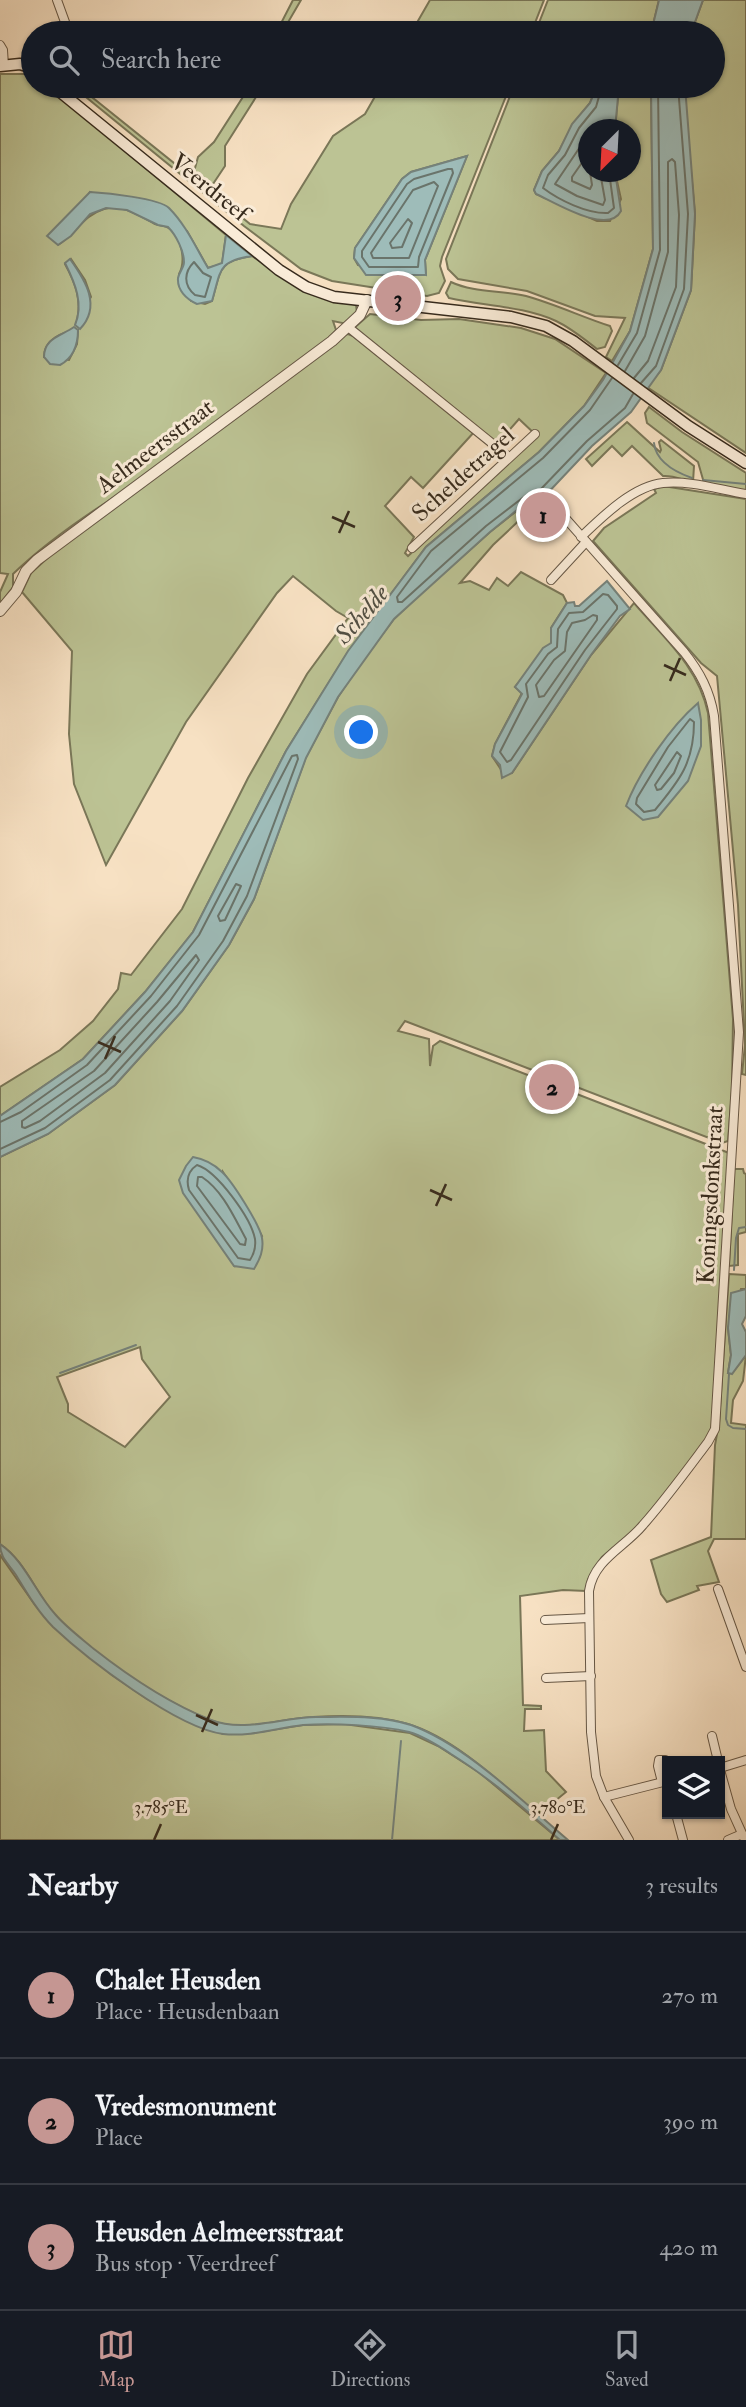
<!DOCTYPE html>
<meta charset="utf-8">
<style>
:root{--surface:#171b24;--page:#242831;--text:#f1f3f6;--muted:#9ea1a6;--line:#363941;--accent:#c59692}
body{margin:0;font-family:"IM FELL Double Pica",serif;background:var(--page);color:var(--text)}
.controls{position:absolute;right:21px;bottom:21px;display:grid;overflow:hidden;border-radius:0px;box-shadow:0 2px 5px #0004}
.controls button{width:63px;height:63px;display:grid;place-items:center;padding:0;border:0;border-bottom:2px solid var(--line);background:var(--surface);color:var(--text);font:35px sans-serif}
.compass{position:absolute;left:578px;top:119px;width:63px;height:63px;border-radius:50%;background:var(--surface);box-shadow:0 2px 5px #0004;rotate:204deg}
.you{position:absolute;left:362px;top:733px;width:24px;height:24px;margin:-18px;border:5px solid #fff;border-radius:50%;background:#1a73e8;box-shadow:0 0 0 10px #1a73e833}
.badge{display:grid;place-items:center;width:46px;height:46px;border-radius:50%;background:var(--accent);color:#111;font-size:23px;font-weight:700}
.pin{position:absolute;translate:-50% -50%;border:4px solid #fff;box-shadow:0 2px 7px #0006}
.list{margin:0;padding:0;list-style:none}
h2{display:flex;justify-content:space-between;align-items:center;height:91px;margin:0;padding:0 28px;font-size:30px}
h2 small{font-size:23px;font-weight:400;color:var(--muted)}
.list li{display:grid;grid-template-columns:46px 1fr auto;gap:21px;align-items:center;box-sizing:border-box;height:126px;padding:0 28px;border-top:2px solid var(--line)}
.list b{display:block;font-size:26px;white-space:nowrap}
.list p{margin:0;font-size:23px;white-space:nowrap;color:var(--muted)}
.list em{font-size:23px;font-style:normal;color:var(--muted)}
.icon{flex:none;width:38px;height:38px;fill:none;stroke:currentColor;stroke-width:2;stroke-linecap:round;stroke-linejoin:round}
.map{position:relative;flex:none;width:746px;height:1840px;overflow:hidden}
.search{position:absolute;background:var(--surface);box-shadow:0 2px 5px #0004;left:21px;right:21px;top:21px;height:77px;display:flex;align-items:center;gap:18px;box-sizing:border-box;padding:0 24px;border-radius:38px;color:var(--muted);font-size:26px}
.sheet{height:469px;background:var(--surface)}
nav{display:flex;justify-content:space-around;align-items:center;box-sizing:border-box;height:98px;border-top:2px solid var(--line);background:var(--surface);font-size:19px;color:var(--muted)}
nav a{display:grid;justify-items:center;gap:4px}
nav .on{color:var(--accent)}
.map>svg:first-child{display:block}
.green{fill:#bcc394;stroke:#7a7758;stroke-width:2;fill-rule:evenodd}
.water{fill:#9ebcb9;stroke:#75827b;stroke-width:2}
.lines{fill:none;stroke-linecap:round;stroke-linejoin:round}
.shore{stroke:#6a746b;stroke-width:2}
.stream{stroke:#75827b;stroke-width:2}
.minor-casing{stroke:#675846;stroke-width:10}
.tertiary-casing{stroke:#675846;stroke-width:12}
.secondary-casing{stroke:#372b1d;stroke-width:13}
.minor{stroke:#faecd8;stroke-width:8}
.tertiary{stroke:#faecd8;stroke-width:10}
.secondary{stroke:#faecd8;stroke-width:10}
.ticks{fill:none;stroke:#372b1d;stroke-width:2.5}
.labels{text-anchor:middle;stroke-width:6;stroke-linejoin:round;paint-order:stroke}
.street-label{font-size:24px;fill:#372b1d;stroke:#faecd8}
.water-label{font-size:26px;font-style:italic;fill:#514f44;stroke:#faecd8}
.ticks-label{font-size:18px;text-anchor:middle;fill:#372b1d;stroke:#faecd8;stroke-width:6;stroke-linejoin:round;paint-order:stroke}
</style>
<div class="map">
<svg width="746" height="1840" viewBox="0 0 746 1840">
<rect width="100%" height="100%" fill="#f7e1c3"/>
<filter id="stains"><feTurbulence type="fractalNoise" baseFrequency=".00286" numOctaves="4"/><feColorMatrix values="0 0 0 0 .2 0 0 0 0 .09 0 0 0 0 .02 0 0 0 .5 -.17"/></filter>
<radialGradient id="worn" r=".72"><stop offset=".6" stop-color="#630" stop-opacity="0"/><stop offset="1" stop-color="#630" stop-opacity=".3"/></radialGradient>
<g class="green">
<path d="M293 0H301L287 24 285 33H276Z"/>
<path d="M430 0H544L531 33H411Z"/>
<path d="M548 0H659L651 33H535Z"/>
<path d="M703 0H746V453L647 387 661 370 691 290 695 214 684 96 685 86H713V33H691Z"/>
<path d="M0 74H27L33 77V86H47L226 235 222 264 208 268 187 231 90 192 58 245C75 234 84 215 104 209 124 204 139 216 155 224 160 226 166 225 170 229 182 239 186 261 179 274L191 301 205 304 212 301C221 271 217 261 252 256L304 291 356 305 357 313 347 324 333 321 336 330 332 335 348 334 353 336 475 431 423 488 411 477 385 506 414 537 405 553 408 556 537 436 519 419 496 445 353 329 370 314 421 320 459 319 521 328 555 339 606 373 584 406 539 452 426 547 348 652 286 751 193 932 145 992 83 1059 0 1116V1087L60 1050 93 1021 118 989 121 973 131 975 182 909 248 778 307 674 348 618 336 611 293 576 277 593 186 722 106 865 74 784 69 734 72 651 22 592 31 573 116 496C80 519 44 544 13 574V587L0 604V592L8 574 0 573ZM71 259 85 280 91 297 77 320C82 300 75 282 65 264ZM78 330 77 344 69 360 44 357C44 339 62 332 78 330Z"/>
<path d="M250 86H263L225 146V166L209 190 250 224 281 229 291 204 333 136 365 114 381 86H510L442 257 440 266 445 281 439 293 427 296 332 281 301 269 244 226 81 93 83 90 189 175 195 168 198 157 214 142ZM467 156 425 260 426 275 358 265 354 258 355 248 402 179 411 172Z"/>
<path d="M514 86H597L590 103 573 124 559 151 542 171 534 190 536 194 597 221H610L621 199 615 172H630V130L615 129 619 86H651L653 249 630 331 612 361 606 357 625 318 595 316 527 291 458 279 448 269 446 259Z"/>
<path d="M451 282C474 293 502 290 526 296 555 304 582 317 610 326L612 331 605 347 597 349C584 339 571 328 556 321 523 306 484 306 449 298L446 293Z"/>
<path d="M649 407 682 432 746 473V491L704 483 698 462 647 423 645 413Z"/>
<path d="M627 422 660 452 661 450 659 442 661 440 694 466 693 482C683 480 673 475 663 476L632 446 622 456 612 446 592 466 586 459Z"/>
<path d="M663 486 746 499V1075L742 1074 745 1045 738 905 717 676 701 663 593 541 604 528 656 493 654 489Z"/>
<path d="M543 498 493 545 460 583 470 581 489 590 497 578 508 586 521 572 563 595 567 603 551 628V643L515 687 522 693 495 744 492 756 502 771 512 773 591 655 634 603C664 638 698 666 708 713L733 1019 732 1091 728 1141 722 1143 405 1021 398 1031 429 1039 430 1066 433 1046 440 1041 729 1153 712 1429 709 1437 647 1516 629 1535 602 1557 588 1579 586 1591 563 1590 520 1596 523 1705 541 1706V1709H525L524 1731 544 1730 546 1771 566 1792 538 1815C502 1784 455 1738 408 1724 378 1715 344 1715 313 1717 281 1718 243 1733 213 1721 163 1702 90 1654 55 1615 35 1592 25 1561 0 1544V1157L48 1134 115 1085 182 1011 229 945 254 899 306 757 338 697 358 667 394 619 417 597 490 532 528 502ZM223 1172 242 1200 262 1236 235 1266 222 1246ZM140 1347 142 1359 170 1397 125 1447 68 1412V1404L57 1377Z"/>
<path d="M734 1169H743L744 1173 746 1174V1232L738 1234V1265L729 1266Z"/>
<path d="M729 1274 746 1275V1289H741L728 1328 731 1355 728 1373H732L746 1355 743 1381 733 1400 731 1423 746 1425V1539H714L708 1551 719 1582 697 1586 699 1590 667 1602 661 1594 651 1560 711 1537 715 1445 719 1423Z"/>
<path d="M0 1555 35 1605 53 1626 112 1675 147 1699 223 1734 253 1733 303 1725 344 1724 410 1733 438 1746 480 1773 560 1840H0Z"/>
</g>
<g class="water">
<path d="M659 0H703L691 33H651Z"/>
<path d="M597 86H619L615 129 588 130V172H615L621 211C608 236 554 202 536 194L534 190 542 171 559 151 572 124 590 103Z"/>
<path d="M651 86H685L695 214 691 290 661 370 631 412 592 446 543 498 528 501 490 532 394 619 338 697 306 758 254 899 229 945 182 1011 115 1085 48 1134 0 1157V1116L83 1059 145 992 193 932 286 751 348 651 426 547 539 452 584 406 603 380 630 331 653 249Z"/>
<path d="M467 156 425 260 426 275H366L354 258 355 248 402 179 411 172Z"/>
<path d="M90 192C105 193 159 198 169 208 186 225 196 248 208 268L222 263 226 235 252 256C217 261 221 271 212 301L197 304C186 299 177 290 178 278 179 272 184 268 184 262 184 251 176 235 168 227L158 225 127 210 106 208 90 214 71 236 58 245 47 236Z"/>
<path d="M70 259C85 280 102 306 80 329L75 325C84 304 75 283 65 263Z"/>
<path d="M74 327 78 330C78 345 73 358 60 365L50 364 44 357C44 338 61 336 74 327Z"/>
<path d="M607 581 630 609 620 616 591 655 512 773 502 778 500 765 492 756 495 744 522 694 515 687 543 648 551 643V628L567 603 574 602 575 606H579Z"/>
<path d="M698 703 701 720V746L688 781 658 817 643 820 626 806C639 772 671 726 698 703Z"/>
<path d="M193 1157C204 1159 214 1164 222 1172 232 1181 260 1225 262 1238 264 1250 260 1259 254 1269L234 1266 183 1193 179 1180 186 1166Z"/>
<path d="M746 1289V1316L742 1324 746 1332V1355L732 1374 728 1373 731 1355 728 1328 731 1293Z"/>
<path d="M0 1544C25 1561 35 1592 55 1614 66 1627 81 1638 94 1649 131 1678 168 1703 211 1720 244 1733 283 1717 316 1717 347 1717 381 1715 411 1725 466 1745 523 1802 568 1840H560C525 1809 491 1779 451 1754 439 1746 423 1736 409 1732 380 1725 333 1723 303 1725 277 1728 250 1737 223 1734 177 1728 87 1659 53 1627 38 1612 27 1593 16 1575 8 1563 0 1558 0 1544Z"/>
</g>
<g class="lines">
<g class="shore">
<path d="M602 86 596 107 579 128 565 155 548 175 543 188C559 200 587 214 608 213L614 208 609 172"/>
<path d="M588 130 580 147 555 184 577 196 603 205 605 200 600 172"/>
<path d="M588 154 572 177V181L590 189 592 185 590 172"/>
<path d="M448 169H452L453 173 419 257 418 267H369L362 257V251L407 184 414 179Z"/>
<path d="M434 182 438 186 409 258H373L371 253 413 190Z"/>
<path d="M408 219 412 223 402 247 392 248 390 243Z"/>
<path d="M194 262 203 273 211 277 205 297 195 295C183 285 184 272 194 262Z"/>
<path d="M618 365 637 333 660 250 658 86"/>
<path d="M625 371 645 336 668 252V162L672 159 675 162 679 215 676 287 648 361 634 378"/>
<path d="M612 378 590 410 543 458 431 551 397 597 398 602H402L486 526 525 496 540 490 587 441 625 408 633 394"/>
<path d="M641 383 656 366 684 289 688 214 678 86"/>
<path d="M603 594 608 595 617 606V609L585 650 511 760 507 762 500 752 528 697 526 684 548 654 557 647 558 629 569 613 583 612Z"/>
<path d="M593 615 597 616V620L544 696 539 697 536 685 554 660 565 651 567 632 572 623 585 620Z"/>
<path d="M690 719 694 722C694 762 680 780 655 810L644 812 636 804 637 798 668 747Z"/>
<path d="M677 752 681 756 674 773 661 789 657 790 655 785Z"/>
<path d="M236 884 241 886 225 920 220 921 218 916Z"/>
<path d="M196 955 199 960 170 1001 105 1073 40 1121 25 1128 22 1127V1121L94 1071 157 1002Z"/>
<path d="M0 1122 21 1112 87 1065 151 996 199 935 292 756 297 755 298 759 247 896 223 941 177 1006 110 1080 45 1128 0 1149"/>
<path d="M197 1165C217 1171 251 1218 255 1239 256 1247 254 1254 250 1260L238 1258 189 1190C186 1180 188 1171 197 1165Z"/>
<path d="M198 1177H202C223 1191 234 1217 246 1239L245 1245 240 1244 197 1186Z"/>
</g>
<g class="stream">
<path d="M654 443C656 462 675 472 692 478"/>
<path d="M703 480 746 484"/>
<path d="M734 1270 736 1238 739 1228 746 1227"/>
<path d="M60 1373 136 1345"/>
<path d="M729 1374 726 1419 728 1425 733 1428 746 1429"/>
<path d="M392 1840 401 1741"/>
</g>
<defs>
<g id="minor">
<path d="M57 0 69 33"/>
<path d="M0 45 3 50 4 66"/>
<path d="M70 91 74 86"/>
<path d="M348 327 509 457"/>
<path d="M551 502 684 652C700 672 710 691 714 716L739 1032 715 1429 708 1442C687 1470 666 1499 643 1525 624 1548 594 1559 589 1591L591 1732 596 1776 604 1797 629 1840"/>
<path d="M581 537C602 517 633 486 663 483 690 480 720 490 746 494"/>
<path d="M412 548 535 434"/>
<path d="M551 580 586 542"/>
<path d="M718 1589 746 1667"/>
<path d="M545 1620 589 1618"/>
<path d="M546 1678 591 1676"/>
<path d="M712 1736 718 1761"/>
<path d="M720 1768 746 1760"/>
<path d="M720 1770 731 1809 745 1840"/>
<path d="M662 1782 658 1766 659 1760H665L667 1768"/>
<path d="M604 1797 667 1781"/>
<path d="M676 1814 683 1840"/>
<path d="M728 1840 742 1834"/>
</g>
<path id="tertiary" d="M0 611 16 592 26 571 37 560 332 341 360 315 367 300"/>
<g id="secondary">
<path d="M0 66 20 64 33 68"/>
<path d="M53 86 279 270 306 287 334 297 511 317 546 326 573 341 688 426 746 463"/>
</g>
</defs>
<use href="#minor" class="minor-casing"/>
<use href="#tertiary" class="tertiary-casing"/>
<use href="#secondary" class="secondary-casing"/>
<use href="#minor" class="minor"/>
<use href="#tertiary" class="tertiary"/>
<use href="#secondary" class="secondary"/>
</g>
<path class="ticks" d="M332 517 355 527M339 533 349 511M664 665 686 675M670 681 680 658M98 1042 121 1052M105 1059 115 1036M430 1190 452 1200M436 1206 446 1184M196 1715 218 1725M202 1732 212 1709M154 1840 161 1824M551 1840 558 1824"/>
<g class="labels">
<g class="street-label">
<text transform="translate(210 187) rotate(39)" y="8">Veerdreef</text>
<text transform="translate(155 446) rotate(-37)" y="8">Aelmeersstraat</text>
<text transform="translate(463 474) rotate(-42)" y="8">Scheldetragel</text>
<text transform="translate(710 1195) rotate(-87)" y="8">Koningsdonkstraat</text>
</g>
<g class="water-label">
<text transform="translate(361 614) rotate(-49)" y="9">Schelde</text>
</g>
</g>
<g class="ticks-label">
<text x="161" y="1813">3.785°E</text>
<text x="558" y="1813">3.780°E</text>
</g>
<rect width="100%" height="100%" filter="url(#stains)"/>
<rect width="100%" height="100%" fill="url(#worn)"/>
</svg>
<div class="controls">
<button><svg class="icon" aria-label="layers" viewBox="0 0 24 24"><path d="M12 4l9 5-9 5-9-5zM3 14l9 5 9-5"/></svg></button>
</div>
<svg class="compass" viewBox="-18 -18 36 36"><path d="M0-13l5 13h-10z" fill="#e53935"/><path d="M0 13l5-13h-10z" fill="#9ea1a6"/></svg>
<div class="you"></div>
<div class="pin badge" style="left:543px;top:515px">1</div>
<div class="pin badge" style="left:552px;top:1087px">2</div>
<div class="pin badge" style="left:398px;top:298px">3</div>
<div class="search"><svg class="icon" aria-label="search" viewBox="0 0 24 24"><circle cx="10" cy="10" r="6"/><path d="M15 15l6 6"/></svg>Search here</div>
</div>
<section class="sheet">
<h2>Nearby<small>3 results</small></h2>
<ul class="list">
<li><span class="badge">1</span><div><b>Chalet Heusden</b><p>Place · Heusdenbaan</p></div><em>270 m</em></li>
<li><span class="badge">2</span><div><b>Vredesmonument</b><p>Place</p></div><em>390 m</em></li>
<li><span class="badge">3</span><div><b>Heusden Aelmeersstraat</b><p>Bus stop · Veerdreef</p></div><em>420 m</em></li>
</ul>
</section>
<nav>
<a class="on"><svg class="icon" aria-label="map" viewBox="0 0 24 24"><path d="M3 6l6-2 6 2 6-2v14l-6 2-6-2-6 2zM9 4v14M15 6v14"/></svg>Map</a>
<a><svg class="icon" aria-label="directions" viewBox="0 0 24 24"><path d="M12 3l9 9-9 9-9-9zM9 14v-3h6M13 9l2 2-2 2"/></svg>Directions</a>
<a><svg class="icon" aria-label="saved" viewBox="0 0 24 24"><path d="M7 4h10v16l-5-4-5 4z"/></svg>Saved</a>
</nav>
